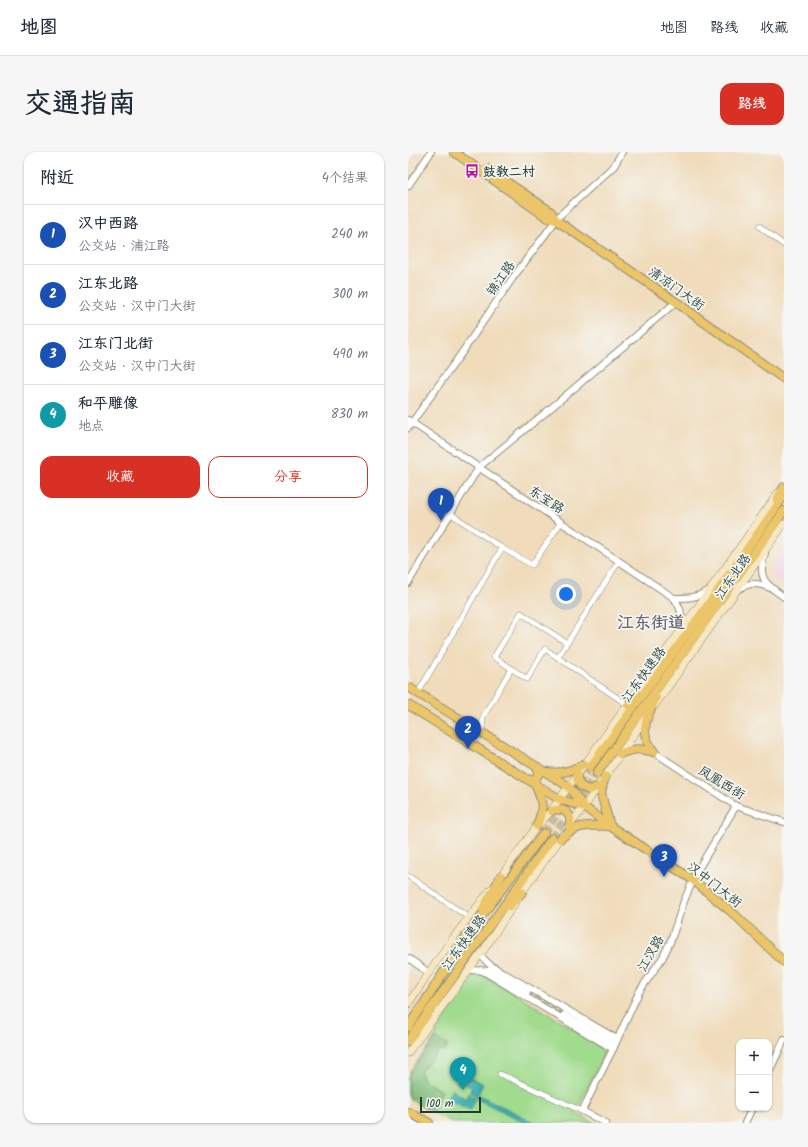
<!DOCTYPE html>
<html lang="zh">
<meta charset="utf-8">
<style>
:root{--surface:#fff;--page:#f6f6f7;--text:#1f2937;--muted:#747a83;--line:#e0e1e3;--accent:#d93025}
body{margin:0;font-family:Kalam,"LXGW WenKai TC",sans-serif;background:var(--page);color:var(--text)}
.controls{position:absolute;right:12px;bottom:12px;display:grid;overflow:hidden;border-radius:8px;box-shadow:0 1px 3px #0004}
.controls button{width:36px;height:36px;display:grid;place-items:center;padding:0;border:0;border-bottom:1px solid var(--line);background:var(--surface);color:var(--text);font:20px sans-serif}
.scale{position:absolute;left:12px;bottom:10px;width:61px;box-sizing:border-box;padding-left:4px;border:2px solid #1f3d34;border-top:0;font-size:11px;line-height:14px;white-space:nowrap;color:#1f3d34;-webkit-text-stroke:3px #f6f6f2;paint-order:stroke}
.you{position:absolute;left:158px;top:442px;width:14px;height:14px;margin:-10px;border:3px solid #fff;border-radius:50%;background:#1a73e8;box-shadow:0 0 0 6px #1a73e833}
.badge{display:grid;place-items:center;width:26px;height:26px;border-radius:50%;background:var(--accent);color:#fff;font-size:13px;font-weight:700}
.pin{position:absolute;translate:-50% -33px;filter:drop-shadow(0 1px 2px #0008)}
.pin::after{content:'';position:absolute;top:21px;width:14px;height:12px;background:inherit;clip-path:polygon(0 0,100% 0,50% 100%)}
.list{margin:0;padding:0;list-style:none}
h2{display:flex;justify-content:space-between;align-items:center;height:52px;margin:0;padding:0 16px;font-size:17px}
h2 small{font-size:13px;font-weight:400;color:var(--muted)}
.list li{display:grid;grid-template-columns:26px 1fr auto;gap:12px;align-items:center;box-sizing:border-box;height:60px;padding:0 16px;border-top:1px solid var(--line)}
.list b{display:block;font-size:15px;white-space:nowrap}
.list p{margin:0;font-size:13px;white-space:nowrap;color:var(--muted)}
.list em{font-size:13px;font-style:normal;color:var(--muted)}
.actions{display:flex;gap:8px;padding:12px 16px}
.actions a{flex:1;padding:9px 0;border:1px solid var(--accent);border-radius:12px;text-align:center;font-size:14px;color:var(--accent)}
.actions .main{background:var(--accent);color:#fff}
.map{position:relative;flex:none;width:376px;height:971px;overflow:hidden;border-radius:12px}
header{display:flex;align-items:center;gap:24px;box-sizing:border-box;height:56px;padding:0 20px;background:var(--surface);border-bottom:1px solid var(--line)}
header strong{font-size:19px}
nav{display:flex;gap:22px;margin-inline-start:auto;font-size:14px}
.intro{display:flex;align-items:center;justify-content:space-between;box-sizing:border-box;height:96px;padding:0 24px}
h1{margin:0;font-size:28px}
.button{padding:10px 18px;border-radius:12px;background:var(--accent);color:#fff;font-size:14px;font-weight:700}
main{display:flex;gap:24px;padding:0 24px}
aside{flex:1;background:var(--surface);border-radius:12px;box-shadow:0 1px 3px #0004}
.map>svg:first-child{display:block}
.built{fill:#f2cfe1}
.green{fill:#a1db8e;stroke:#608c61}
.forest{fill:#80bb79;stroke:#507c56}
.water{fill:#3badb3;stroke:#2d7574}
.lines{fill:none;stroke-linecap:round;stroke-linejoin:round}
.tertiary-tunnel{stroke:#c6bca0;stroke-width:6;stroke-dasharray:6 3;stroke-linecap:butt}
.trunk-tunnel{stroke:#c6bca0;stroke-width:8;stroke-dasharray:8 4;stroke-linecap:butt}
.minor-casing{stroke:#888c78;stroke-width:6}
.tertiary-casing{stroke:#888c78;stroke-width:8}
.secondary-casing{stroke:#888c78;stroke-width:8}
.primary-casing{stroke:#888c78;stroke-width:10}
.trunk-casing{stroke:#888c78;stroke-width:10}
.minor{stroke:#fff;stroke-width:5}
.tertiary{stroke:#fff;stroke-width:6}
.secondary{stroke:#f7e8c3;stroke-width:7}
.primary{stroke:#ecc569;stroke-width:8}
.trunk{stroke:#ecc569;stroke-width:8}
.labels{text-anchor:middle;stroke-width:3.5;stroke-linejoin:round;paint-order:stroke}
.poi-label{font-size:13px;font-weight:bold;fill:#1f3d34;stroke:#f6f6f2;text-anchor:start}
.street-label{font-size:13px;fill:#1f3d34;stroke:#f6f6f2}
.district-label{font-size:17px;font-weight:bold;fill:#62616c;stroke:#f6f6f2}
</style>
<header>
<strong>地图</strong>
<nav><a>地图</a><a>路线</a><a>收藏</a></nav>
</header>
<div class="intro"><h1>交通指南</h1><a class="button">路线</a></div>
<main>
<aside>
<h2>附近<small>4个结果</small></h2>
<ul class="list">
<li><span class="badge" style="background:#1a4fb4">1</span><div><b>汉中西路</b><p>公交站 · 浦江路</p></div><em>240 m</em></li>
<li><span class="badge" style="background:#1a4fb4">2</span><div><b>江东北路</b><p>公交站 · 汉中门大街</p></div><em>300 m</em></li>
<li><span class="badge" style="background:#1a4fb4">3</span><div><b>江东门北街</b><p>公交站 · 汉中门大街</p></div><em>490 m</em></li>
<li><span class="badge" style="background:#0f9aa8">4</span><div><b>和平雕像</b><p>地点</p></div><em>830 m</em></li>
</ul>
<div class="actions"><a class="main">收藏</a><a>分享</a></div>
</aside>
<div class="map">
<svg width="376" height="971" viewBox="0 0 376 971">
<rect width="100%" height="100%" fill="#f6f6f2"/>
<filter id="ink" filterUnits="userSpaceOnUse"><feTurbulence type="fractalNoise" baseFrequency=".025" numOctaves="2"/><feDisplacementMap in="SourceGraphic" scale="8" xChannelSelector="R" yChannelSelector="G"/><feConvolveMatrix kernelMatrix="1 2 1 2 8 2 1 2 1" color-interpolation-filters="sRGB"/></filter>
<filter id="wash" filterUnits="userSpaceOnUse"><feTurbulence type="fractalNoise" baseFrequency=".012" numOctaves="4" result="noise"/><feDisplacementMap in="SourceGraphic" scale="16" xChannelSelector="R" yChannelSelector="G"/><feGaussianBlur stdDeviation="0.9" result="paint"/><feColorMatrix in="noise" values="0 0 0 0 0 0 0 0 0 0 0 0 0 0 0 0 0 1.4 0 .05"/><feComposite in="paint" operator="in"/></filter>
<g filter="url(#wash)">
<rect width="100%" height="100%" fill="#f0dcbb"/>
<path class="built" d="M376 395V433L361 422Z"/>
<path class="green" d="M68 820 74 821 191 893 195 898V904L167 961 187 971H46L24 960 2 947 0 942V925L3 918 27 886 29 879Z"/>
<path class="forest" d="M27 886 40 894 37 899 32 898 13 918 14 927 34 939 24 960 11 953 2 947 0 942V925L3 918Z"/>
<g class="water">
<path d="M52 921 75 932 69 944 62 940 64 935 53 930 52 932 48 930Z"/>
<path d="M44 937 48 940V941L58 947 61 942 68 946 62 958 39 947Z"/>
<path d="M71 943 128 971H118L73 949 69 947Z"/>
</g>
</g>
<g filter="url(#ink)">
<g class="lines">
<path class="tertiary-tunnel" d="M119 841 156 863"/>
<g class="trunk-tunnel">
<path d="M136 681 182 615"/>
<path d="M144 686 189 621"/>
</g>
<defs>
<g id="minor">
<path d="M351 74 376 93"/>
<path d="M94 396 124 413 153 370"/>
<path d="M211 409 159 491 113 461 86 505 119 527 137 497 220 553"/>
<path d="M150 505 159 491"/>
<path d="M10 541 94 396 43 362"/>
<path d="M74 581 75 565 103 517"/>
<path d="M0 724 60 765"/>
<path d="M92 922 174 959"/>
</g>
<g id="tertiary">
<path d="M0 34 23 0"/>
<path d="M0 268 266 446C273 455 275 465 274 477"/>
<path d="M0 276 55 199 104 127 151 64 206 14 214 0"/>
<path d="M357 401C349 426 356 431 376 445"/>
<path d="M0 431 71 315 137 261 268 150"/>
<path d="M329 438C344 429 348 431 363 436"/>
<path d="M266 446C279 446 289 446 300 439"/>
<path d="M246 600 328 654 376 670"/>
<path d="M0 806 20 820"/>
<path d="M76 807 82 813 209 887"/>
<path d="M61 818 83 819 119 841"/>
<path d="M73 818 205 897"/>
<path d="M156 863 207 892"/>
<path d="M361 920 376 888"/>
<path d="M198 971 174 959 205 897 231 840 255 805 263 788 276 749 289 719 328 654"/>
<path d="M337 971 344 956"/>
</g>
<g id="secondary">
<path d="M247 553 376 372"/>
<path d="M161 674 176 655 238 565"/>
<path d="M90 728 129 674 143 659 284 463 370 341"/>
<path d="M0 852C26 811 54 773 84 736"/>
<path d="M0 901 77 796 114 740 155 683"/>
</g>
<g id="primary">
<path d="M46 0 140 66 148 68 268 150 376 227"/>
<path d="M80 17 143 60 148 68"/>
<path d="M0 535 160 634 176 655 202 674 285 728 327 763 376 810"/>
<path d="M0 553 151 647 176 655"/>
<path d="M240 563C234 581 237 586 246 600"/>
<path d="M212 602C226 596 232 596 246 600"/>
<path d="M139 620C154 622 163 619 176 612"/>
<path d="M169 621C168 631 172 635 181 638L189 635"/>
<path d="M121 628C129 628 132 623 129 615"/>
<path d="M127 632C135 650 136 655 129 674"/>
<path d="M143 659C155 655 164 660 162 673"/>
<path d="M152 687C171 671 178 674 202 674L194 645 193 640 197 624"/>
<path d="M0 960 21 971"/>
</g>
<g id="trunk">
<path d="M369 348 376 335"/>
<path d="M220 553 230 542"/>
<path d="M240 563 248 546"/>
<path d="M182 615 299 454 376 344"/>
<path d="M189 621 376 359"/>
<path d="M101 754 114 740"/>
<path d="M75 757 93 724"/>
<path d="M0 875 17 850 58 785 136 681"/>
<path d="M0 889 144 686"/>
</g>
</defs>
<use href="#minor" class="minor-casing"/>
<use href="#tertiary" class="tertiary-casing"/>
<use href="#secondary" class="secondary-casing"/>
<use href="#primary" class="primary-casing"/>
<use href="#trunk" class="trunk-casing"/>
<use href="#minor" class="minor"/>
<use href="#tertiary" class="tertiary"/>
<use href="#secondary" class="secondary"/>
<use href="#primary" class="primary"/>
<use href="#trunk" class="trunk"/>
</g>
</g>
<defs>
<symbol id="bus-bare" viewBox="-9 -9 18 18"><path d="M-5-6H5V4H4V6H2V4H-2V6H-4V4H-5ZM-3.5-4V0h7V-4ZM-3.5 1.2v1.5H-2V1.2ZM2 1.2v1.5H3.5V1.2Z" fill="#b5179e" stroke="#f6f6f2" stroke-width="2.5" paint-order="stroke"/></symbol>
</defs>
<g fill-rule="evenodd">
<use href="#bus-bare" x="54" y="9" width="20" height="20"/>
</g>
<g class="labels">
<g class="poi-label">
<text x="75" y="24">鼓教二村</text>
</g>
<g class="street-label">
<text transform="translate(92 126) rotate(-55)" y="5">锦江路</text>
<text transform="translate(269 136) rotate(35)" y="5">清凉门大街</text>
<text transform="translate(139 347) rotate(33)" y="5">东宝路</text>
<text transform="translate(324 424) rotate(-55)" y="5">江东北路</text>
<text transform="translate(235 522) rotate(-54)" y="5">江东快速路</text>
<text transform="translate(314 630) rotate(31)" y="5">凤凰西街</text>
<text transform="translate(307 732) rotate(38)" y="5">汉中门大街</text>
<text transform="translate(55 790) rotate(-54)" y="5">江东快速路</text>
<text transform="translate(242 801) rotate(-60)" y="5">江汊路</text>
</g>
<g class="district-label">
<text x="243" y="476">江东街道</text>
</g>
</g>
</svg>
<div class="controls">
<button>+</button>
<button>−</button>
</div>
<div class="scale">100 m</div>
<div class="you"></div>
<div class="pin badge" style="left:33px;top:369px;background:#1a4fb4">1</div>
<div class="pin badge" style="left:60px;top:597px;background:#1a4fb4">2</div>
<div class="pin badge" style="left:256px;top:725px;background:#1a4fb4">3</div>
<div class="pin badge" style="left:55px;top:938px;background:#0f9aa8">4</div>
</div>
</main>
